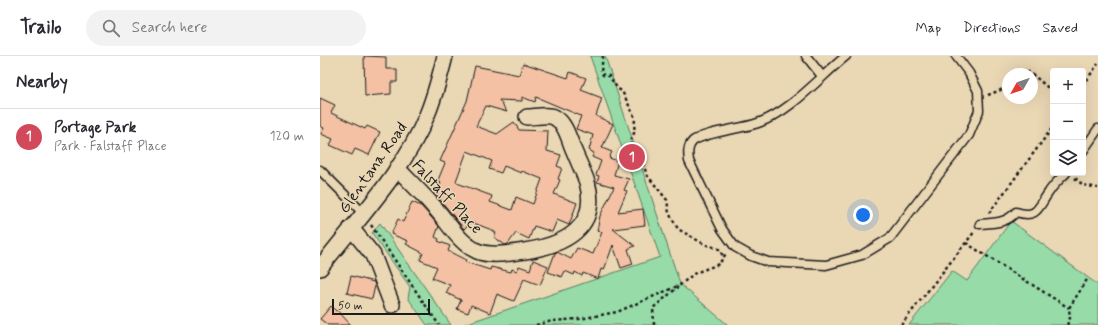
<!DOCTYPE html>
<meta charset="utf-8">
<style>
:root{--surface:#fff;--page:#f2f2f3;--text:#2b2b33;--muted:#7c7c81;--line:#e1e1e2;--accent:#d1495b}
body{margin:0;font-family:Mynerve,sans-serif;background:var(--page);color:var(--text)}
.controls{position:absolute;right:12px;top:12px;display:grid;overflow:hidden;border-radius:4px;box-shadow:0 4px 16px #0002}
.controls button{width:36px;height:36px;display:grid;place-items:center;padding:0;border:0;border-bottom:1px solid var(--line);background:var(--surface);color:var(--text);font:20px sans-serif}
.compass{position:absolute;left:682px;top:12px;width:36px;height:36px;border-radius:50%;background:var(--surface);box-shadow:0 4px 16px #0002;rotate:230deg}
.scale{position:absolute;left:12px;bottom:10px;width:98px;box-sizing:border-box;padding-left:4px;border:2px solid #1c1c1c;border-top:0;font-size:11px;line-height:14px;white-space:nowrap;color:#1c1c1c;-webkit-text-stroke:3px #ead7b4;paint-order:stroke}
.you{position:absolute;left:543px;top:159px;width:14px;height:14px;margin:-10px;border:3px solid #fff;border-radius:50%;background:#1a73e8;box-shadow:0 0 0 6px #1a73e833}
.badge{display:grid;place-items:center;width:26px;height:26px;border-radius:50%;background:var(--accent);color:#fff;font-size:13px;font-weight:700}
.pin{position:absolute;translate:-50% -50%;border:2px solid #fff;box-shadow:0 1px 4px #0006}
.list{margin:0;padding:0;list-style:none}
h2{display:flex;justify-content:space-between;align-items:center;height:52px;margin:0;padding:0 16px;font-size:17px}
h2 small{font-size:13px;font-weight:400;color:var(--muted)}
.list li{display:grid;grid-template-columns:26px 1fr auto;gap:12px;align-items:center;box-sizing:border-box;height:56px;padding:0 16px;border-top:1px solid var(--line)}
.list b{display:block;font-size:15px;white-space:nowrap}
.list p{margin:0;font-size:13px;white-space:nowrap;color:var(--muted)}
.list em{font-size:13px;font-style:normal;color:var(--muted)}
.icon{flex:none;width:22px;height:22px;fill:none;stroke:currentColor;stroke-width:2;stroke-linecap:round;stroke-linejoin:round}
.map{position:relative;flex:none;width:778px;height:269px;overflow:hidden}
header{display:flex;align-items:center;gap:24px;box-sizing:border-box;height:56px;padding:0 20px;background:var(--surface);border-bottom:1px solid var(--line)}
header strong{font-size:19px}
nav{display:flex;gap:22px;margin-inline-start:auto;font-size:14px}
.search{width:280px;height:36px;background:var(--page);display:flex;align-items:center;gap:10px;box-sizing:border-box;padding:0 14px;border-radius:22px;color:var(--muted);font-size:15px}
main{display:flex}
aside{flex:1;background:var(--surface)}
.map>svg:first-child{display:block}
.green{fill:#96dba8;stroke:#597c62}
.building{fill:#f4c1a4;stroke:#1c1c1c;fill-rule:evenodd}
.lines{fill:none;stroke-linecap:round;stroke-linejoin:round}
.lane-casing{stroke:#1c1c1c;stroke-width:11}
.street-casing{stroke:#1c1c1c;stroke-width:18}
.path{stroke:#1c1c1c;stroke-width:2.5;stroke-dasharray:3 3;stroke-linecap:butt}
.lane{stroke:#ead7b4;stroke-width:8}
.street{stroke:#ead7b4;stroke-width:15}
.labels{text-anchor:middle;stroke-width:3;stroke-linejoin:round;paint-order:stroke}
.street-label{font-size:16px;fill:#1c1c1c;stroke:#ead7b4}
</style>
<header>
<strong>Trailo</strong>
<div class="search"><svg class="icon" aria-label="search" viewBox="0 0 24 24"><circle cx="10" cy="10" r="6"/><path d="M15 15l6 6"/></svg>Search here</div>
<nav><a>Map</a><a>Directions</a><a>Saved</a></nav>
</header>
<main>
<aside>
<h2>Nearby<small></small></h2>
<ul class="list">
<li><span class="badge">1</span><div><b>Portage Park</b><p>Park · Falstaff Place</p></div><em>120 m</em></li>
</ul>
</aside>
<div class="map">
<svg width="778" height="269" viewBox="0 0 778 269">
<rect width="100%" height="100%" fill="#ead7b4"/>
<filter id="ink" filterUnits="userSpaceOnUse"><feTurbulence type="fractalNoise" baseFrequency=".025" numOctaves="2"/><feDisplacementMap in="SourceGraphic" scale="8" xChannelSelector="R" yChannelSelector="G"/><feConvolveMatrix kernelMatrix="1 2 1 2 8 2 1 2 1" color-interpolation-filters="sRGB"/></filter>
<g filter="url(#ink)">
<g class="green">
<path d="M270 0H285L360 228 408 269H142L340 201Z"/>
<path d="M691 165 778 229V269H589L632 215 647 225Z"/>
<path d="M60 167 131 269H107L88 242 90 231 52 177Z"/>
</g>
<g class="building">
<path d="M44 0 66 1V13H77V26H71V38L45 40Z"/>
<path d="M203 7 248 22 250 16 266 22 261 34 282 42 276 60 293 68 282 92 292 96 289 102 298 105 294 119 309 123 304 134 307 135 298 156 323 153 325 169 293 173 315 190 308 193 313 208 301 212 293 189 284 214 281 213 278 223 263 217 262 220 255 216 254 219 245 215 242 221 228 216 235 197 237 196 251 203 257 192 273 198 282 176 277 175 280 160 294 131 277 126 279 120 276 119 281 105 272 101 274 97 269 94 273 79 256 73 261 60 216 41 215 46 202 41V45L179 44 187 56 166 50 156 70 177 78 194 66 199 74 228 75 227 95 241 99 237 110 242 112 238 123 240 124 234 138 257 147 249 169 237 164 232 176 214 170 209 183 196 177 188 188 185 189 174 181 176 177 172 174 151 166 144 173 117 140 121 126 118 124 125 107 120 105 147 45 155 10 199 19ZM147 95 172 105 169 113 181 117 184 110 201 117 202 115 222 123 213 148 196 141 192 154 170 146 172 140 137 127 136 125Z"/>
<path d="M0 42 15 49 11 57 45 73 47 70 60 76 49 99 35 93 32 99 10 89 13 83 1 78 4 72 0 70Z"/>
<path d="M92 146 101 150 119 170 115 181 119 183 118 185 130 190 128 195 146 204 145 206 170 214 171 211 191 216 192 213 197 215 199 210 210 214 213 204 228 210 220 229 204 223 194 245 177 238 170 257 151 249 148 257 137 253 141 244 126 237 130 229 112 222 117 211 100 204 103 197 86 188 88 185 71 178 78 163 83 166Z"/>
<path d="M31 220 54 226 55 230 52 243 27 237Z"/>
<path d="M11 250 16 255 17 254 31 269H8L0 263Z"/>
</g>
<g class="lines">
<defs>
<g id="lane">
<path d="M486 0 502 20"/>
<path d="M526 0C499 22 470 56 438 67 422 73 385 76 373 85 367 91 368 98 369 105L402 173 415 191 431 200 448 206 506 209 542 199 570 182 649 79 659 55 658 35 649 17 636 0"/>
<path d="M763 95 778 73"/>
<path d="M0 114 43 157"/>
<path d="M660 168C674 167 687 167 696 156 718 163 718 151 729 136 733 129 740 123 746 117"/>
</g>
<g id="street">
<path d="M77 112C89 125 103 138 115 152 128 166 139 187 157 195 171 201 191 197 205 195 244 189 280 172 267 126 263 115 258 105 254 95 249 84 246 67 234 61 228 58 214 61 207 61"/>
<path d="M31 172 53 199 72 249"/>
<path d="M0 212C36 165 85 114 107 59 115 40 120 20 125 0"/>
</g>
</defs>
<use href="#lane" class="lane-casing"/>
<use href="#street" class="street-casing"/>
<g class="path">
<path d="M283 0 281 16 283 19 289 20 298 33 302 35 315 62 314 77 310 87 321 102 327 119 347 144 349 157 358 173 384 188 399 193 403 200"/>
<path d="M701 18 703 16H709L711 18"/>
<path d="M712 18 733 36"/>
<path d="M763 29 778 8"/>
<path d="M668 39 688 31"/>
<path d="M755 122 763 129 778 132"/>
<path d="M669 157 733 71"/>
<path d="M51 169 119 269"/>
<path d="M646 187 749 252"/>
<path d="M216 269 232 265 259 263 297 256 360 229 375 217 399 208 407 196"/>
<path d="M334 269 333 252 358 231"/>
<path d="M581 269 655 175"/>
<path d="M747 269 750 262 749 252 768 222"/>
</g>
<use href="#lane" class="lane"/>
<use href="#street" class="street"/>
</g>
</g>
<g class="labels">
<g class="street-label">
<text transform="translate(52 111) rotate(-55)" y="6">Glentana Road</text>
<text transform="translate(128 140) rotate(47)" y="6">Falstaff Place</text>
</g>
</g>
</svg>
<div class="controls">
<button>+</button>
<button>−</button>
<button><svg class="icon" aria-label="layers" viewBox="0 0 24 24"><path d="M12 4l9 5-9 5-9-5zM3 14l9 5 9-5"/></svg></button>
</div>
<svg class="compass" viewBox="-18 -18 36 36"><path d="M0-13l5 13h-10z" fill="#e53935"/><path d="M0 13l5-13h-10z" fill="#7c7c81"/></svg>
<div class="scale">50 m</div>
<div class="you"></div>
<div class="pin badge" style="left:312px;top:101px">1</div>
</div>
</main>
